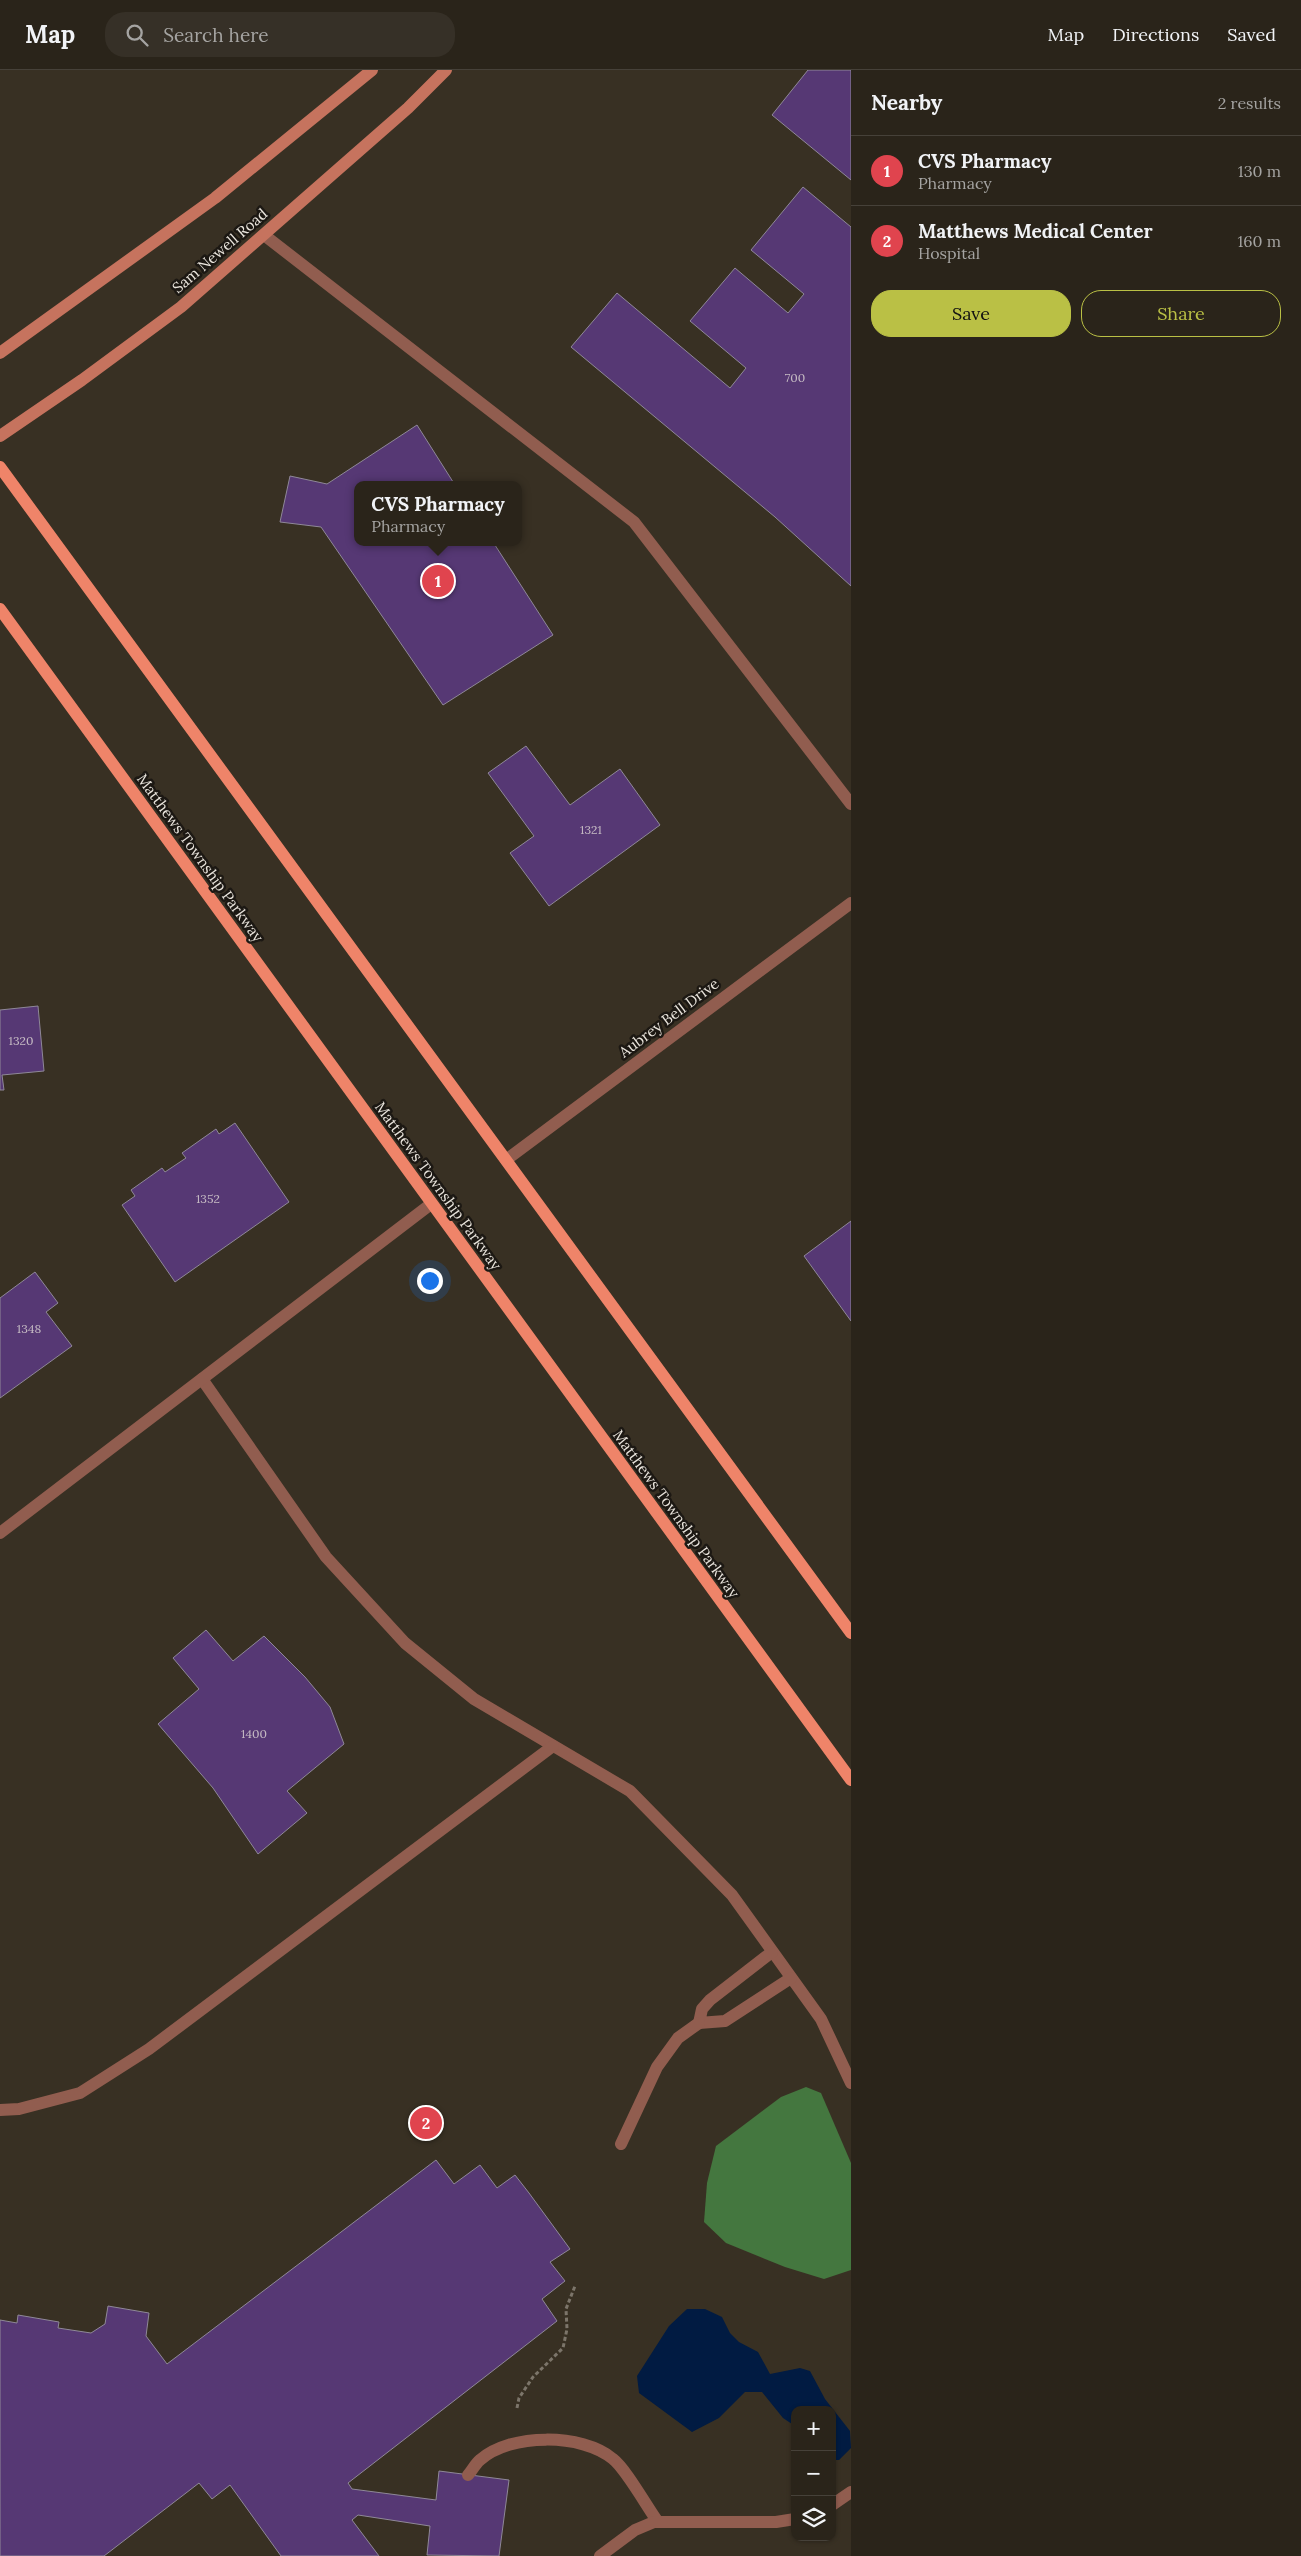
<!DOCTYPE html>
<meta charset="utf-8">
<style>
:root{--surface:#2a241a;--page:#363027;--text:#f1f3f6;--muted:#a5a4a2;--line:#464139;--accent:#bac045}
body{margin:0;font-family:Lora,serif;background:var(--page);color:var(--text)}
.controls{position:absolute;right:15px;bottom:15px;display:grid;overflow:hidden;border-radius:10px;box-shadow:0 1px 4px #0004}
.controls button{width:45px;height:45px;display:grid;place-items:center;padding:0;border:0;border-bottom:1px solid var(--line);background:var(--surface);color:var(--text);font:25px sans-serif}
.you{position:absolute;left:429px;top:1210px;width:18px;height:18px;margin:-12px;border:4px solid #fff;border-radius:50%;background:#1a73e8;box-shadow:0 0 0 8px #1a73e833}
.badge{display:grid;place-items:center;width:32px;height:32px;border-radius:50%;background:var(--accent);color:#fff;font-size:16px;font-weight:700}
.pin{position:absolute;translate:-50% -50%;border:2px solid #fff;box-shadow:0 1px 5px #0006}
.popup{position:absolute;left:354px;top:411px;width:168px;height:65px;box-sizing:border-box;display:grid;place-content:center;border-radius:10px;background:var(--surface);filter:drop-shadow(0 1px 4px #0005);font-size:16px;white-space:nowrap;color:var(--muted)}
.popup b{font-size:19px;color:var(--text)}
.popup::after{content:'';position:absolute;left:50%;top:100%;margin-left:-10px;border:10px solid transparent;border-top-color:var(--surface)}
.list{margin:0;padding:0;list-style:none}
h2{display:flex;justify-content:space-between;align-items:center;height:65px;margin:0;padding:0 20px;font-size:21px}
h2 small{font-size:16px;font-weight:400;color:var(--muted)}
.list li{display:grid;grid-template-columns:32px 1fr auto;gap:15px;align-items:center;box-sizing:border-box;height:70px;padding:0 20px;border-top:1px solid var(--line)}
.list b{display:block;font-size:19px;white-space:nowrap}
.list p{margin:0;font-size:16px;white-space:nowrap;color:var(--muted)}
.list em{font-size:16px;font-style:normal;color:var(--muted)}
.actions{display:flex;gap:10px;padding:15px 20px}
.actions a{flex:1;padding:11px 0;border:1px solid var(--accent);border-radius:20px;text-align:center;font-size:18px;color:var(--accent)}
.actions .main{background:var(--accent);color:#111}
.icon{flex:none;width:28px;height:28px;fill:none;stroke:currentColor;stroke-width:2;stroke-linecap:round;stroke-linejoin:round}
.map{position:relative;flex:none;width:851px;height:2486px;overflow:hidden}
header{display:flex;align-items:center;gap:30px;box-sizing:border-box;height:70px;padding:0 25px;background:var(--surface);border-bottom:1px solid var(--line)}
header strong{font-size:24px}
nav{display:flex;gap:28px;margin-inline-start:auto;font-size:18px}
.search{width:350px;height:45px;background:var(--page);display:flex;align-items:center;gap:12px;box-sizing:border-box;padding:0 18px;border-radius:20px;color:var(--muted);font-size:19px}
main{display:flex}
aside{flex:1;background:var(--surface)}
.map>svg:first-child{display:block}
.forest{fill:#44773f}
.water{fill:#011b42}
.building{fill:#563874;stroke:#8f8898}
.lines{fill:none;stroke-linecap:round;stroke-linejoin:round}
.path{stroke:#7c756a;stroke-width:3;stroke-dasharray:4 2.5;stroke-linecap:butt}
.lane{stroke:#915d4f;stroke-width:12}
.street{stroke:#915d4f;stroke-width:12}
.secondary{stroke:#c6735e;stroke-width:12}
.primary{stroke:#ef8469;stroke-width:12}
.labels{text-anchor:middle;stroke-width:5;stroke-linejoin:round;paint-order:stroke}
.number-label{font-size:12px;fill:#c5bac3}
.street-label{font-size:15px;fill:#eae5dd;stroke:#1c1813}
</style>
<header>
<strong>Map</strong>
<div class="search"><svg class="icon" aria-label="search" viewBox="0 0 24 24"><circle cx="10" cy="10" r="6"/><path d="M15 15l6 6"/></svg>Search here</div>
<nav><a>Map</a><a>Directions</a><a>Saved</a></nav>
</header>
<main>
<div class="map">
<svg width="851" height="2486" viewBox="0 0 851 2486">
<rect width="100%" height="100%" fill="#383023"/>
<path class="forest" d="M806 2017 821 2023 851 2093V2200L824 2209 785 2197 726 2173 704 2152 707 2113 716 2076 781 2027Z"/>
<path class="water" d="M687 2239H705L722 2247 730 2263 739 2272 758 2282 770 2304 800 2298 810 2301 825 2329 850 2361 851 2378 839 2390H832V2340H795V2356L783 2348 762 2322H745L719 2348 692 2362 639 2323 637 2306 669 2256Z"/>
<g class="building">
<path d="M808 0H851V110L772 45Z"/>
<path d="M803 117 851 157V516L775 447 571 277 617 223 730 318 746 298 690 251 735 198 788 243 804 224 751 180Z"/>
<path d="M417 355 455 415H358V472H493L553 565 443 635 321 457 280 452 290 406 327 414Z"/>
<path d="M526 676 570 735 620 699 660 755 549 836 510 783 534 766 488 703Z"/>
<path d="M38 936 44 1001 2 1005 4 1020H0V940Z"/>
<path d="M235 1053 289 1132 175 1212 122 1135 135 1126 131 1120 162 1098 165 1102 186 1088 182 1083 216 1059 219 1064Z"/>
<path d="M851 1151V1251L804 1186Z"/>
<path d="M35 1202 58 1233 46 1242 72 1276 0 1328V1228Z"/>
<path d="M206 1560 233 1591 264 1566 305 1607 330 1637 344 1674 287 1721 307 1743 258 1784 213 1718 158 1654 199 1619 173 1588Z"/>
<path d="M436 2090 454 2114 480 2095 497 2118 515 2105 529 2123 570 2179 550 2192 565 2211 542 2229 557 2251 348 2413 352 2419 436 2430 439 2401 509 2410 499 2486 427 2485 430 2456 358 2445 352 2450 379 2486H281L230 2415 212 2429 199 2413 104 2486H0V2250L17 2253 18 2245 59 2252 58 2258 91 2263 105 2254 108 2236 149 2243 146 2266 167 2294Z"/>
</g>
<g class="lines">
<path class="path" d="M517 2338 519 2328 533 2307 563 2278 567 2259 566 2239 575 2216"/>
<g class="lane">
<path d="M264 165 634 452 851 734"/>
<path d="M202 1309 326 1487 405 1573 474 1629 630 1721 732 1825 821 1949 851 2013"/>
<path d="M0 1463 431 1134"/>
<path d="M772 1882 710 1930 702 1939 699 1953 725 1951 791 1908"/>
<path d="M0 2040 19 2039 80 2023 149 1979 553 1676"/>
<path d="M621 2074 657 1997 678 1968 699 1953"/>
<path d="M468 2405C472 2401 475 2394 480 2390 510 2363 582 2363 613 2389 626 2399 647 2437 658 2452"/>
<path d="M832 2435 851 2422"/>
<path d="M600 2486 635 2460 654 2452H776L795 2449"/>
</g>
<path class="street" d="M506 1090 851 833"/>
<g class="secondary">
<path d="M0 283 215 128 372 0"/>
<path d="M0 366 82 310 181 237 408 38 446 0"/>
</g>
<g class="primary">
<path d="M0 397 851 1563"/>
<path d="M0 539 851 1710"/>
</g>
</g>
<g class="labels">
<g class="number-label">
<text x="795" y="312">700</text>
<text x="591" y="764">1321</text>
<text x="21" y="975">1320</text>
<text x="208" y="1133">1352</text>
<text x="29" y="1263">1348</text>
<text x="254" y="1668">1400</text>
</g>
<g class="street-label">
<text transform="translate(220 181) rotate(-41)" y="5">Sam Newell Road</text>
<text transform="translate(200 788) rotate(54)" y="5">Matthews Township Parkway</text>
<text transform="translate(669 948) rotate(-37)" y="5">Aubrey Bell Drive</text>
<text transform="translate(438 1116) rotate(54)" y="5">Matthews Township Parkway</text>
<text transform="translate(676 1444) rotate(54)" y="5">Matthews Township Parkway</text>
</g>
</g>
</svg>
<div class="controls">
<button>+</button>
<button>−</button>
<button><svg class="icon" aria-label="layers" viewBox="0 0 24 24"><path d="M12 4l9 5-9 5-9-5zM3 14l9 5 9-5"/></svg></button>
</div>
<div class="you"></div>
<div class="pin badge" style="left:438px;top:511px;background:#e0444e">1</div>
<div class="popup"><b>CVS Pharmacy</b>Pharmacy</div>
<div class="pin badge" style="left:426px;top:2053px;background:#e0444e">2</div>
</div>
<aside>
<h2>Nearby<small>2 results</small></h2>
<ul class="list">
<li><span class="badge" style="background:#e0444e">1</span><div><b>CVS Pharmacy</b><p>Pharmacy</p></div><em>130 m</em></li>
<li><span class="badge" style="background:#e0444e">2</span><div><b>Matthews Medical Center</b><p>Hospital</p></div><em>160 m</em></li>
</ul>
<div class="actions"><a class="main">Save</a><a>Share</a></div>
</aside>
</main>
